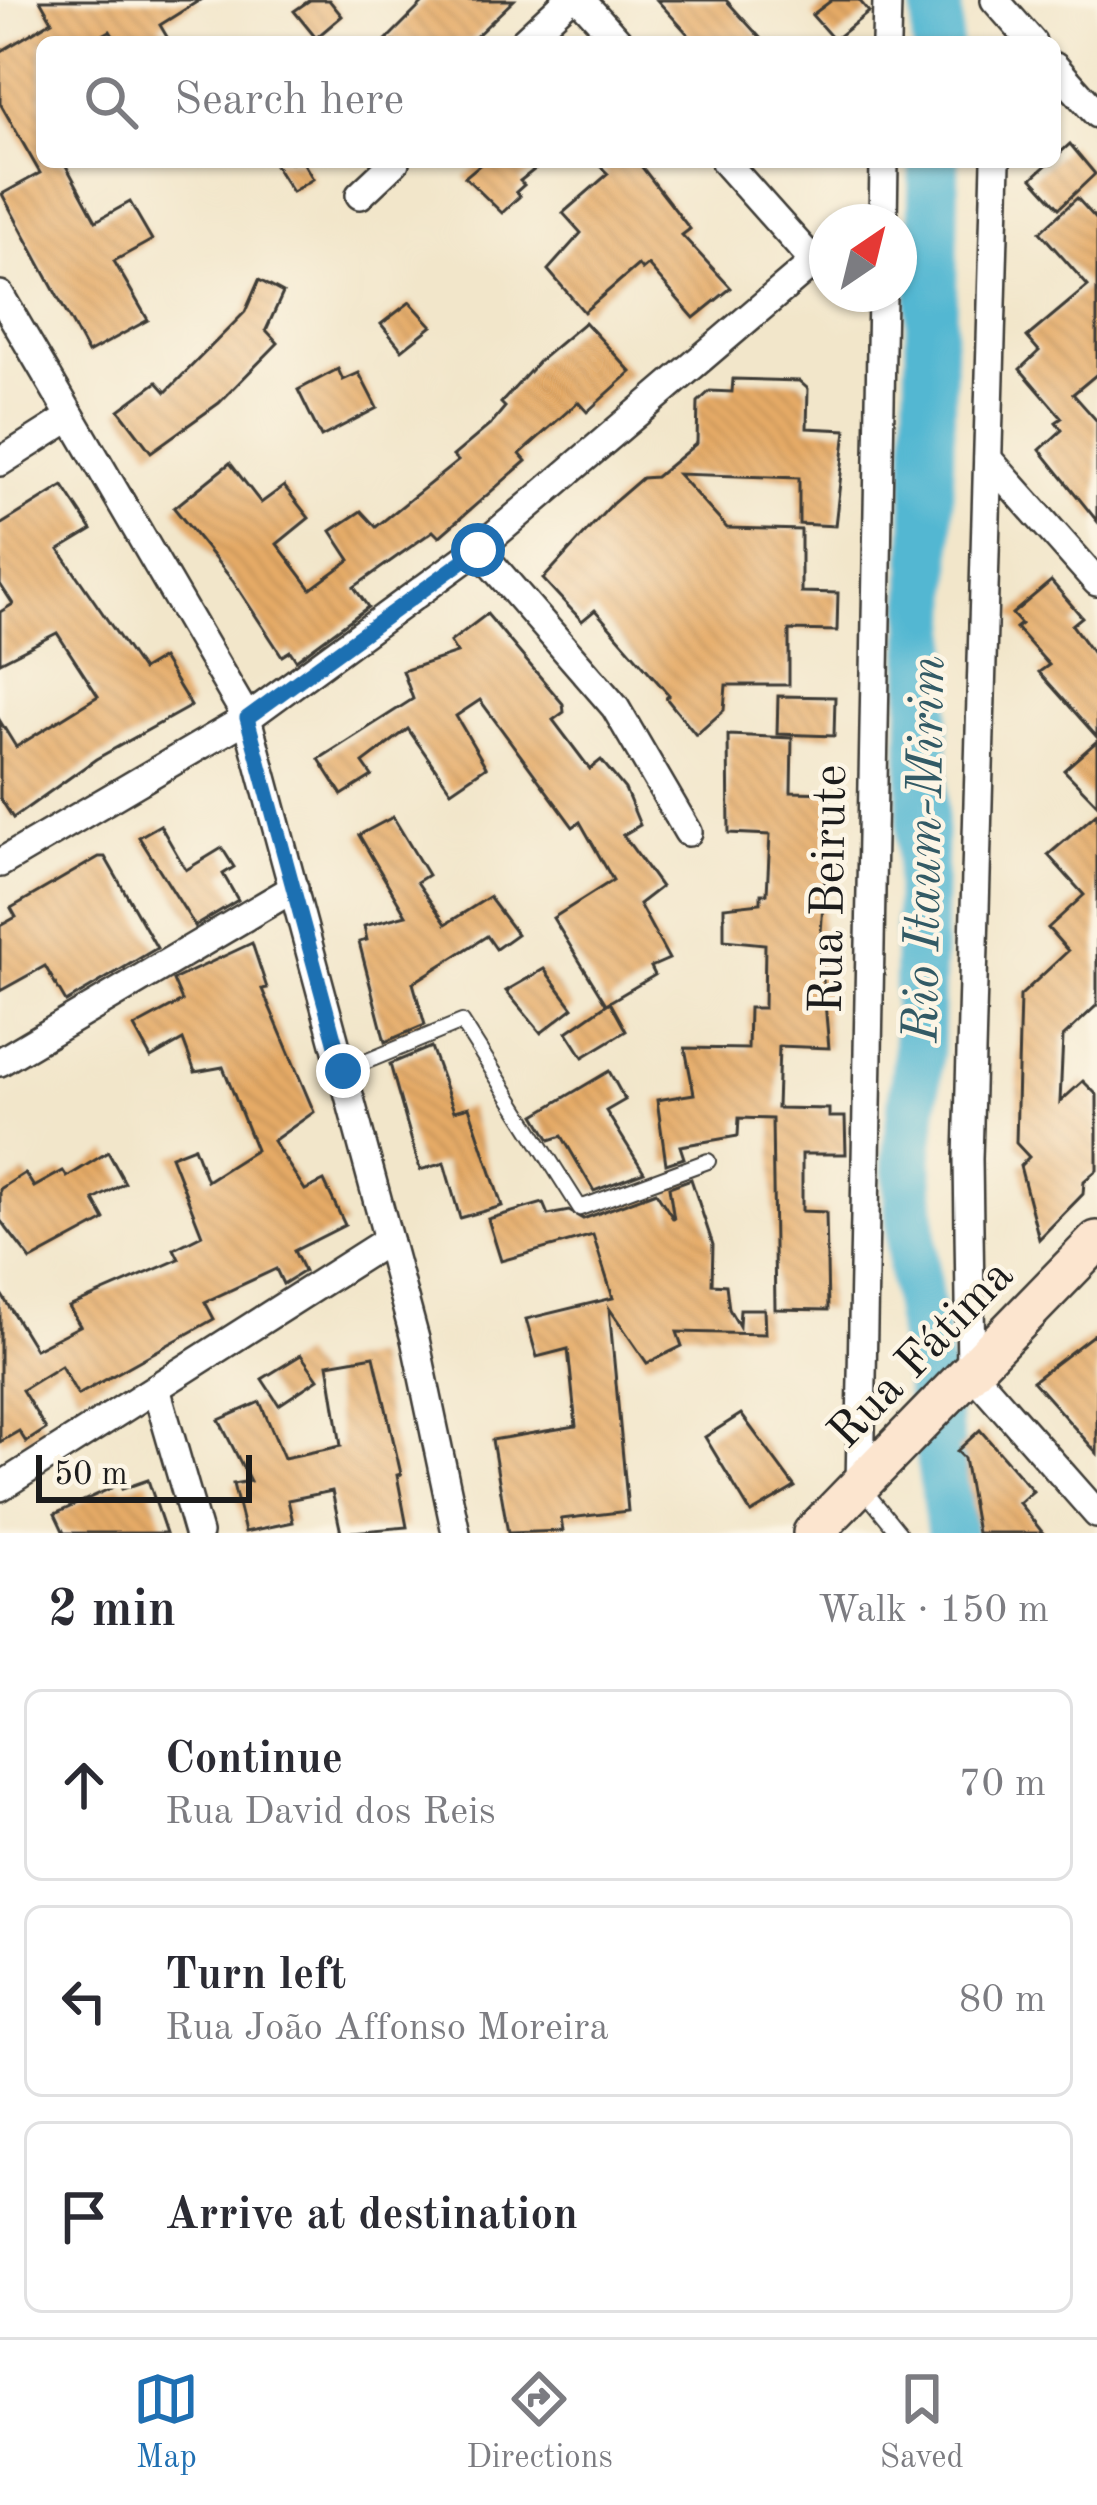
<!DOCTYPE html>
<meta charset="utf-8">
<style>
:root{--surface:#fff;--page:#f7f7f7;--text:#2b2b33;--muted:#7c7c81;--line:#e1e1e2;--accent:#1f6fb2}
body{margin:0;font-family:"Old Standard TT",serif;background:var(--page);color:var(--text)}
.compass{position:absolute;left:809px;top:204px;width:108px;height:108px;border-radius:50%;background:var(--surface);box-shadow:0 3px 9px #0004;rotate:35deg}
.scale{position:absolute;left:36px;bottom:30px;width:216px;box-sizing:border-box;padding-left:12px;border:6px solid #1c1c1c;border-top:0;font-size:33px;line-height:42px;white-space:nowrap;color:#1c1c1c;-webkit-text-stroke:9px #fcf5e5;paint-order:stroke}
.stop{position:absolute;width:36px;height:36px;margin:-27px;border:9px solid #1f6fb2;border-radius:50%;background:#fff}
.stop.end{background:#1f6fb2;border-color:#fff;box-shadow:0 3px 12px #0008}
.list{margin:0;padding:0;list-style:none}
h2{display:flex;justify-content:space-between;align-items:center;height:156px;margin:0;padding:0 48px;font-size:51px}
h2 small{font-size:39px;font-weight:400;color:var(--muted)}
.list li{display:grid;grid-template-columns:78px 1fr auto;gap:36px;align-items:center;box-sizing:border-box;height:192px;margin:0 24px 24px;padding:0 24px;border:3px solid var(--line);border-radius:18px}
.list b{display:block;font-size:45px;white-space:nowrap}
.list p{margin:0;font-size:39px;white-space:nowrap;color:var(--muted)}
.list em{font-size:39px;font-style:normal;color:var(--muted)}
.icon{flex:none;width:66px;height:66px;fill:none;stroke:currentColor;stroke-width:2;stroke-linecap:round;stroke-linejoin:round}
.map{position:relative;flex:none;width:1097px;height:1533px;overflow:hidden}
.search{position:absolute;background:var(--surface);box-shadow:0 3px 9px #0004;left:36px;right:36px;top:36px;height:132px;display:flex;align-items:center;gap:30px;box-sizing:border-box;padding:0 42px;border-radius:18px;color:var(--muted);font-size:45px}
.sheet{height:804px;background:var(--surface)}
nav{display:flex;justify-content:space-around;align-items:center;box-sizing:border-box;height:168px;border-top:3px solid var(--line);background:var(--surface);font-size:33px;color:var(--muted)}
nav a{display:grid;justify-items:center;gap:6px}
nav .on{color:var(--accent)}
.map>svg:first-child{display:block}
.lines{fill:none;stroke-linecap:round;stroke-linejoin:round}
.river{stroke:#53b7d2;stroke-width:51}
.building{fill:url(#building-back-hatch)}
.service-casing{stroke:#3c3a36;stroke-width:18}
.minor-casing{stroke:#3c3a36;stroke-width:32}
.secondary-casing{stroke:#3c3a36;stroke-width:44}
.service{stroke:#fff;stroke-width:14}
.minor{stroke:#fff;stroke-width:27}
.secondary{stroke:#fce5cf;stroke-width:39}
.route{stroke:#1f6fb2;stroke-width:15}
.labels{text-anchor:middle;stroke-width:9;stroke-linejoin:round;paint-order:stroke}
.street-label{font-size:48px;fill:#1c1c1c;stroke:#fcf5e5}
.water-label{font-size:51px;font-style:italic;fill:#325a65;stroke:#fcf5e5}
</style>
<div class="map">
<svg width="1097" height="1533" viewBox="0 0 1097 1533">
<defs>
<pattern id="building-back-hatch" width="6" height="6" patternUnits="userSpaceOnUse" patternTransform="scale(3)"><rect width="6" height="6" fill="#e5aa66"/><path d="M-1 5l2 2M0 0l6 6M5-1l2 2" fill="none" stroke="#c49258"/></pattern>
</defs>
<rect width="100%" height="100%" fill="#fcf5e5"/>
<filter id="ink" filterUnits="userSpaceOnUse"><feTurbulence type="fractalNoise" baseFrequency=".00833" numOctaves="2"/><feDisplacementMap in="SourceGraphic" scale="24" xChannelSelector="R" yChannelSelector="G"/><feConvolveMatrix kernelMatrix="1 2 1 2 8 2 1 2 1" color-interpolation-filters="sRGB"/></filter>
<filter id="wash" filterUnits="userSpaceOnUse"><feTurbulence type="fractalNoise" baseFrequency=".004" numOctaves="4" result="noise"/><feDisplacementMap in="SourceGraphic" scale="48" xChannelSelector="R" yChannelSelector="G"/><feGaussianBlur stdDeviation="2.7" result="paint"/><feColorMatrix in="noise" values="0 0 0 0 0 0 0 0 0 0 0 0 0 0 0 0 0 1.4 0 .05"/><feComposite in="paint" operator="in"/></filter>
<g filter="url(#wash)">
<rect width="100%" height="100%" fill="#f2e6ca"/>
<g class="lines">
<g class="river">
<path d="M937 42V0"/>
<path d="M934 162 918 1055 907 1158 913 1267 952 1533"/>
</g>
</g>
<g id="blocks">
<g class="building">
<path d="M40 0H200L160 25 170 42H117L110 31 90 42H42V162H64L96 221 130 202 152 240 114 261 148 320 88 353 2 194 40 173 0 103V52L52 21Z"/>
<path d="M310 0H329L342 16 316 38 294 11Z"/>
<path d="M426 0H514L470 42H384Z"/>
<path d="M657 0H726L764 42H695Z"/>
<path d="M832 0H859L869 12 834 40 812 15Z"/>
<path d="M1070 144 1095 174 1059 208 1032 178Z"/>
<path d="M273 162H303L313 179 292 192Z"/>
<path d="M483 162H544L520 181 524 185 516 192 520 196 502 213 465 177Z"/>
<path d="M596 162H638L690 229 682 235 731 288 694 318 648 265 642 270 638 265 584 312 548 270 581 233 563 213 608 174Z"/>
<path d="M1077 198 1097 220V374L1073 394 1097 421V521L1040 450 1062 430 1056 422 1062 418 1020 369 1039 351 1027 337 1088 286 1040 232Z"/>
<path d="M259 280 283 293 266 330 278 343 219 403 151 452 119 410 157 382 166 392 245 312Z"/>
<path d="M410 302 432 326 402 350 381 324Z"/>
<path d="M585 322 631 372 587 412 578 402 520 454 526 461 439 537 433 531 354 587 368 607 296 660 290 651 282 656 233 581 174 508 230 463 261 503 284 486 309 518 277 544 311 589 350 560 331 531 361 511 376 527 458 461 453 456 490 425 505 407 501 403 540 360Z"/>
<path d="M338 369 343 380 359 373 377 408 321 437 298 390Z"/>
<path d="M733 379 799 381 808 389 807 428 846 430 835 526 799 524V478L678 474 727 528 801 530V592L838 593 837 631 789 630V685H726L724 710 696 735 666 698 669 695 595 610 582 621 543 579 613 503 642 478 656 477 697 443 698 402 710 391 732 392Z"/>
<path d="M63 486 92 530 59 550 142 670 162 658 191 706 96 759 13 818 0 798V721L16 747 98 696 57 633 0 662V612L13 604 0 584V525Z"/>
<path d="M1051 581 1082 617 1072 625 1097 659V737L1039 672 1049 665 1016 628 1021 624 1012 614Z"/>
<path d="M487 614 563 704 564 712 553 720 590 769 601 760 625 789 640 825 623 835 661 887 639 904 669 959 651 967 655 975 606 1004 553 918 613 880 580 822 573 827 480 700 456 716 486 767 451 791 408 729 363 763 372 776 342 795 319 759 413 699 403 671 457 653 450 642Z"/>
<path d="M778 696 835 697 834 736 777 734Z"/>
<path d="M728 735 792 738 791 792 831 793 820 946 829 1048 779 1046 777 1108 829 1109V1117H845L846 1154H802V1211L826 1212 828 1310 775 1309 772 1119 739 1118 738 1136 680 1146 684 1158 666 1164 657 1100 694 1094 685 1048 748 1049 749 1008H764L765 944 724 940V907L761 903V894H767L770 835 729 833Z"/>
<path d="M1097 741V804L1064 770Z"/>
<path d="M1097 813V1005L1063 1037 1060 1102 1083 1081 1097 1095V1170L1084 1181 1083 1194 1039 1239 1020 1166 1029 1157 1016 1143 1020 996 1068 951 1048 928 1084 895 1048 855Z"/>
<path d="M393 817 428 875 417 882 446 924 489 897 517 934 496 949 487 936 413 983 425 1025 385 1042 359 942 367 940 364 926 406 915 359 835Z"/>
<path d="M160 825 186 870 222 848 234 867 223 874 238 900 195 926 139 837Z"/>
<path d="M99 857H105L157 948 66 1002 45 966 0 991V926L16 917 11 908Z"/>
<path d="M252 943 267 988 262 989 314 1112 273 1141 305 1190 324 1181 345 1225 294 1251 304 1271 283 1284 276 1269 205 1302 214 1319 78 1395 61 1366 22 1390 46 1429 26 1442 19 1431 0 1442V1292L35 1349 80 1326 69 1307 179 1259 174 1249 202 1235 171 1156 194 1147 207 1181 256 1150 223 1067 195 1072 183 1040 151 1058 134 1027 182 1001 173 980Z"/>
<path d="M544 969 573 1008 541 1033 506 991Z"/>
<path d="M610 1002 626 1031 583 1057 567 1032Z"/>
<path d="M431 1047 454 1111 469 1107 502 1206 460 1218 444 1163 420 1170 390 1064Z"/>
<path d="M609 1071 625 1100 606 1111 644 1172 594 1191 562 1136 550 1140 535 1115Z"/>
<path d="M108 1152 125 1183 94 1200 105 1220 31 1260 0 1220V1189L25 1173 34 1187 63 1171 67 1177Z"/>
<path d="M691 1179 713 1245 712 1284 726 1285 729 1309 739 1326 740 1309H764L765 1334 677 1332 682 1346 647 1363 609 1308 628 1511 561 1519 563 1531 508 1533 492 1440 576 1426 568 1349 537 1357 526 1319 613 1298 593 1235 501 1261 488 1219 543 1203 548 1215 569 1211 583 1219 656 1192 674 1220 669 1187Z"/>
<path d="M1097 1332V1453L1033 1381Z"/>
<path d="M301 1355 318 1379 279 1405 262 1379Z"/>
<path d="M374 1356 401 1474 397 1475 407 1527 341 1533 332 1491 288 1500 293 1522 245 1532 233 1484 250 1481 219 1420 260 1402 284 1458 341 1446 328 1364Z"/>
<path d="M741 1414 795 1487 751 1513 705 1437Z"/>
<path d="M980 1430 1033 1491 1019 1503 1043 1533H977L964 1458 957 1451Z"/>
<path d="M148 1480 166 1533H64L55 1514 120 1484 122 1489Z"/>
</g>
</g>
</g>
<g filter="url(#ink)">
<use href="#blocks" fill-opacity="0" stroke="#3c3a36" stroke-width="3"/>
<g class="lines">
<defs>
<g id="service">
<path d="M343 1071 462 1022 580 1208 708 1161"/>
<path d="M864 1490 899 1533"/>
</g>
<g id="minor">
<path d="M581 0 619 42"/>
<path d="M995 0 1032 42"/>
<path d="M523 42 568 0"/>
<path d="M886 42 887 0"/>
<path d="M1055 67 1097 114"/>
<path d="M725 162 814 262 827 264"/>
<path d="M996 162 968 1159 971 1371 1097 1514"/>
<path d="M360 195 395 162"/>
<path d="M883 222 884 162"/>
<path d="M0 295 247 718 415 1339 456 1533"/>
<path d="M988 459 1097 582"/>
<path d="M0 462 71 417"/>
<path d="M478 549 615 707 688 832"/>
<path d="M0 863 247 718 478 549 814 262"/>
<path d="M0 1062 294 888"/>
<path d="M156 1388 198 1533"/>
<path d="M860 1486 882 294"/>
<path d="M0 1487 388 1240"/>
</g>
<path id="secondary" d="M813 1533 1097 1241"/>
</defs>
<use href="#service" class="service-casing"/>
<use href="#minor" class="minor-casing"/>
<use href="#secondary" class="secondary-casing"/>
<use href="#service" class="service"/>
<use href="#minor" class="minor"/>
<use href="#secondary" class="secondary"/>
</g>
</g>
<g class="lines" filter="url(#ink)">
<path class="route" d="M343 1071 247 718 478 550"/>
</g>
<g class="labels">
<g class="street-label">
<text transform="translate(826 889) rotate(-89)" y="17">Rua Beirute</text>
<text transform="translate(919 1352) rotate(-46)" y="17">Rua Fátima</text>
</g>
<g class="water-label">
<text transform="translate(922 849) rotate(-89)" y="18">Rio Itaum-Mirim</text>
</g>
</g>
</svg>
<svg class="compass" viewBox="-18 -18 36 36"><path d="M0-13l5 13h-10z" fill="#e53935"/><path d="M0 13l5-13h-10z" fill="#7c7c81"/></svg>
<div class="scale">50 m</div>
<div class="stop" style="left:478px;top:550px"></div>
<div class="stop end" style="left:343px;top:1071px"></div>
<div class="search"><svg class="icon" aria-label="search" viewBox="0 0 24 24"><circle cx="10" cy="10" r="6"/><path d="M15 15l6 6"/></svg>Search here</div>
</div>
<section class="sheet">
<h2>2 min<small>Walk · 150 m</small></h2>
<ul class="list">
<li><svg class="icon" aria-label="ahead" viewBox="0 0 24 24"><path d="M12 20V5M6 11l6-6 6 6"/></svg><div><b>Continue</b><p>Rua David dos Reis</p></div><em>70 m</em></li>
<li><svg class="icon" aria-label="left" viewBox="0 0 24 24"><path d="M17 20v-9H6M10 6l-5 5 5 5"/></svg><div><b>Turn left</b><p>Rua João Affonso Moreira</p></div><em>80 m</em></li>
<li><svg class="icon" aria-label="arrive" viewBox="0 0 24 24"><path d="M6 21V4h12l-3 4 3 4H6"/></svg><div><b>Arrive at destination</b></div></li>
</ul>
</section>
<nav>
<a class="on"><svg class="icon" aria-label="map" viewBox="0 0 24 24"><path d="M3 6l6-2 6 2 6-2v14l-6 2-6-2-6 2zM9 4v14M15 6v14"/></svg>Map</a>
<a><svg class="icon" aria-label="directions" viewBox="0 0 24 24"><path d="M12 3l9 9-9 9-9-9zM9 14v-3h6M13 9l2 2-2 2"/></svg>Directions</a>
<a><svg class="icon" aria-label="saved" viewBox="0 0 24 24"><path d="M7 4h10v16l-5-4-5 4z"/></svg>Saved</a>
</nav>
